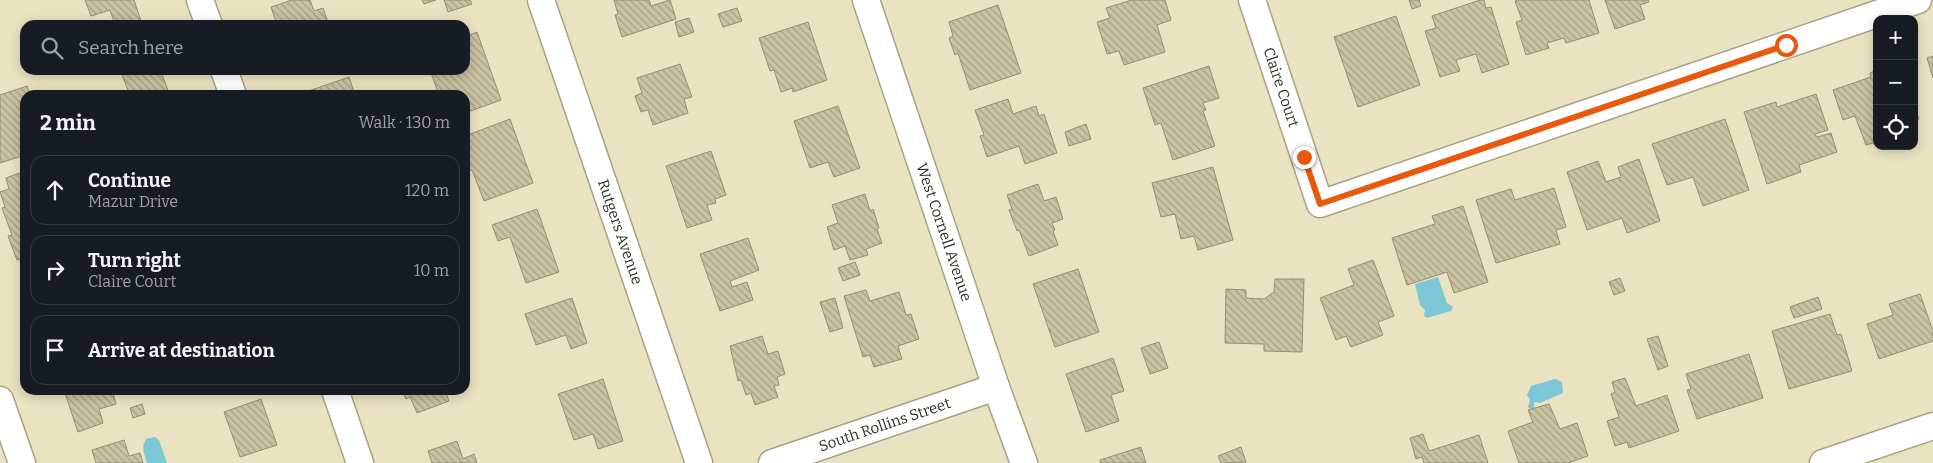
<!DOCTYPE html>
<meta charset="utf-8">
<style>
:root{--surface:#171b24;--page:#20242c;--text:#f1f3f6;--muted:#9ea1a6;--line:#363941}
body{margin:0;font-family:Bitter,serif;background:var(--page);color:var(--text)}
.controls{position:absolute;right:15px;top:15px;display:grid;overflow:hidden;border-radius:10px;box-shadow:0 2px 12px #0003}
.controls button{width:45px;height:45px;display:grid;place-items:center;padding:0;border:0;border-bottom:1px solid var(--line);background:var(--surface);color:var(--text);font:25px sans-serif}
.stop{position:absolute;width:15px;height:15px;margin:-11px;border:4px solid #ea580c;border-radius:50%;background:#fff}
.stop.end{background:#ea580c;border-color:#fff;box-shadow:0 1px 5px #0008}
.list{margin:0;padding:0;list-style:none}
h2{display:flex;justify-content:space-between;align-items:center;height:65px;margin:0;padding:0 20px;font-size:21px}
h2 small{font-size:16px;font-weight:400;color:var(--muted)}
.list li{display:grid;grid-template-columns:32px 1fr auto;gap:15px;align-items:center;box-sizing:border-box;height:70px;margin:0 10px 10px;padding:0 10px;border:1px solid var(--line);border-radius:15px}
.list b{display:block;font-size:19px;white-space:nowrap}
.list p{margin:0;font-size:16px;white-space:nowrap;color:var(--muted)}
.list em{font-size:16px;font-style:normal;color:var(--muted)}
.icon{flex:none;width:28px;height:28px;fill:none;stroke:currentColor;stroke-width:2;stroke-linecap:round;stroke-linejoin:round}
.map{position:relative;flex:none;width:1933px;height:463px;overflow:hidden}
.search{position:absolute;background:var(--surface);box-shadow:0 2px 12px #0003;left:20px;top:20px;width:450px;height:55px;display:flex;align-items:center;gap:12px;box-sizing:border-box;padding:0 18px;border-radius:15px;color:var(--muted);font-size:19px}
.panel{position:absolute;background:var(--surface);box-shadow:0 2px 12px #0003;left:20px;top:90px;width:450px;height:305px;border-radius:15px}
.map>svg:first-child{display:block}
.water{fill:#7dc6d7}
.building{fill:url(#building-back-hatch);stroke:#958e6f}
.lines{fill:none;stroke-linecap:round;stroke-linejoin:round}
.street-casing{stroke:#a9a282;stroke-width:29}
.street{stroke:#fff;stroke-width:26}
.route{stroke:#ea580c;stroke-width:6}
.labels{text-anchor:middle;stroke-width:5;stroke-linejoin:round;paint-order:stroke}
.street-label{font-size:15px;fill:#312e21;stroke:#fff}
</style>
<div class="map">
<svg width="1933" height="463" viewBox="0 0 1933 463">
<defs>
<pattern id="building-back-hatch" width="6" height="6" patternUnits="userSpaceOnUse" patternTransform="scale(1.25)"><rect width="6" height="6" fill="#cac3a2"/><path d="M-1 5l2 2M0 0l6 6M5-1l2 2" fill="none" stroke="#a59f84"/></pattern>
</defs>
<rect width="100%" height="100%" fill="#eae3c2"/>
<g class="water">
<path d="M1438 277 1447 303 1453 307 1451 311 1427 318 1424 316 1425 310 1420 305 1415 284Z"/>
<path d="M1555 379 1562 382 1563 393 1540 403 1534 402V408L1530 409 1528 407 1530 400 1527 395 1531 386Z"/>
<path d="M155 437 159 440 167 463H147C144 454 141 447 146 439Z"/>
</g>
<g class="building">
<path d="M85 0H134L141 21 129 25H115L110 10 91 16Z"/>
<path d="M292 0H310L314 11 323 8 329 25H277L271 7Z"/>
<path d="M422 0H436L424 4Z"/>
<path d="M444 0H470L472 4 448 12Z"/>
<path d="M614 0H649L651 6 670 0 676 19 622 37 615 15 618 14Z"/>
<path d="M1132 0H1165L1171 20 1157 25 1165 52 1124 65 1119 51 1107 54 1097 22 1110 18 1106 8Z"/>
<path d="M1409 0H1419L1421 6 1412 9Z"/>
<path d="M1480 0H1484L1486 8 1491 7 1509 64 1482 73 1476 54 1456 60 1460 71 1440 77 1425 31 1436 28 1432 16Z"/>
<path d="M1518 0H1589L1599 33 1566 43 1564 38 1547 43 1549 48 1526 55 1516 22 1522 20 1515 1Z"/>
<path d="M1605 0H1648L1649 2 1640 5 1645 19 1615 29Z"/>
<path d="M998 5 1021 73 970 90 958 53 955 55 949 38 953 36 949 22Z"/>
<path d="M737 8 742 21 723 27 718 14Z"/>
<path d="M1396 16 1420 85 1358 107 1334 37Z"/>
<path d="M689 18 694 32 679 37 675 22Z"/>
<path d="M808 22 827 80 793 92 792 88 781 92 774 70 770 71 759 38Z"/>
<path d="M477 32 501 100 465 113V95H439L430 70H465V37Z"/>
<path d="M1933 56V78L1927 58Z"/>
<path d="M680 64 692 97 684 99 688 113 653 125 648 110 641 112 635 96 642 93 637 78Z"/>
<path d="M1209 66 1219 98 1203 103 1206 110 1203 111 1215 146 1173 160 1161 123 1155 125 1143 88Z"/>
<path d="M120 70H156L158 73 161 72 169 93 164 95H116L128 90Z"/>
<path d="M1877 70V142L1866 145 1855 116 1843 120 1833 90 1871 77 1870 73Z"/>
<path d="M349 77 355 95H301L300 94Z"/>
<path d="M27 86 30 95H25V155L0 163V95Z"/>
<path d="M1816 94 1828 130 1815 134 1817 137 1831 133 1837 152 1799 165 1801 172 1767 184 1744 112 1776 102 1777 107Z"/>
<path d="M1008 99 1013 114 1036 106 1039 116 1044 114 1057 153 1025 164 1019 146 987 157 980 136 984 135 975 110Z"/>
<path d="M838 106 860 168 834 177 828 162 810 168 794 121Z"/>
<path d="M1914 106 1919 119 1914 121Z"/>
<path d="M510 119 533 183 484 201 472 170 465 172V136Z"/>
<path d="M1725 119 1749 190 1703 206 1693 177 1667 185 1652 144Z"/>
<path d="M1086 124 1091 139 1069 146 1065 132Z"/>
<path d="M711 151 726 195 715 199 716 203 707 205 712 220 687 228 666 166Z"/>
<path d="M1639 159 1660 221 1627 233 1622 218 1587 230 1567 172 1598 161 1606 182 1621 177 1618 167Z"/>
<path d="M1213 167 1233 240 1198 250 1194 236 1181 239 1175 214 1161 217 1152 183Z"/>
<path d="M25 171V258L17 260 8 236 12 235 2 208 5 207 0 192 9 189 6 178Z"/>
<path d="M1038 184 1044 201 1056 197 1063 219 1052 223 1055 230 1053 231 1058 245 1029 256 1019 230 1017 231 1009 210 1012 209 1007 195Z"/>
<path d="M1554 188 1566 227 1556 230 1560 244 1496 263 1476 200 1511 189 1515 200Z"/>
<path d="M865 194 870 211 873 209 879 228 877 229 882 243 866 249 868 255 850 260 845 246 834 250 827 227 838 223 832 205Z"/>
<path d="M1463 206 1488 282 1454 293 1447 272 1407 285 1392 238 1435 224 1432 216Z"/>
<path d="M537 209 559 272 526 283 510 237 498 241 492 225Z"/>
<path d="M748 238 759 270 730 281 732 287 747 282 753 300 720 311 700 254Z"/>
<path d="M1373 260 1394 316 1378 322 1383 335 1351 347 1346 336 1336 340 1320 298 1354 285 1348 269Z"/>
<path d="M855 262 860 275 843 281 838 268Z"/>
<path d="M1078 269 1099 332 1055 347 1033 284Z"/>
<path d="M1620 278 1625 291 1614 295 1609 282Z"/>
<path d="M1275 279H1304L1302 352 1264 351V344L1225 343 1226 289 1246 290V298L1264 299 1274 292Z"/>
<path d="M866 290 870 301 899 292 906 315 911 314 919 339 898 346 902 359 874 367 870 355 863 357 844 296Z"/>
<path d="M1920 294 1933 331V341L1879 359 1867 324 1893 315 1889 304Z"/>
<path d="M1818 297 1822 309 1794 318 1790 307Z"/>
<path d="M572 298 587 343 571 349 566 335 536 345 525 314Z"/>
<path d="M835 298 843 328 830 332 820 302Z"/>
<path d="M1830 314 1837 335 1841 334 1852 371 1789 389 1772 331Z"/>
<path d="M762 336 768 354 778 351 785 374 777 377 779 385 774 386 778 397 755 405 751 393 746 395 741 380 738 381 730 346Z"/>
<path d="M1658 336 1668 366 1658 370 1647 339Z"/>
<path d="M1159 342 1168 368 1150 374 1141 348Z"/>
<path d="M1749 354 1763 398 1697 419 1687 390 1691 389 1686 374Z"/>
<path d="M1113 358 1124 391 1111 395 1119 421 1086 432 1066 374Z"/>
<path d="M1625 378 1636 406 1667 395 1679 431 1629 448 1627 442 1615 446 1607 421 1619 417 1611 394 1615 392 1612 382Z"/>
<path d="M603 379 623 441 598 449 593 434 574 440 558 394Z"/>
<path d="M64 390H112L116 404 99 409 103 423 78 432Z"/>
<path d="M402 390H445L449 401 417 413 410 397 406 399Z"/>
<path d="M261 399 277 445 240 457 224 412Z"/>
<path d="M142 404 145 414 133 418 130 408Z"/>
<path d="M1549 404 1560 429 1577 423 1588 456 1568 463H1519L1508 431 1533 422 1528 410Z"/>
<path d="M1423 434 1429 451 1479 435 1488 463H1424L1422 457 1416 459 1410 438Z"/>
<path d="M124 440 129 456 140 453 143 463H96L92 450Z"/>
<path d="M457 441 463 459 474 454 477 463H432L428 451Z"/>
<path d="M1141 447 1146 463H1101L1100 460Z"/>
<path d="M1241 447 1246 462 1221 463 1218 456Z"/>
</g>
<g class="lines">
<defs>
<g id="street">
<path d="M200 0 209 25"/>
<path id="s1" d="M541 0 699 463"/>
<path id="s2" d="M866 0 996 387 1024 463"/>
<path id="s3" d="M1252 0 1320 204 1918 0"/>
<path d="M224 70 233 95"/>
<path d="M335 390 360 463"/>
<path d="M0 400 22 463"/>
<path id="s4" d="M772 463 996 387"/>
<path d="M1823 463 1933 426"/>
</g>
</defs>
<use href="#street" class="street-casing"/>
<use href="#street" class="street"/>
</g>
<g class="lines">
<path class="route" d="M1304 157 1320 204 1786 45"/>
</g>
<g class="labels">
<g class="street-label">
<text dy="5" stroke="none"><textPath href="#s3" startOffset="92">Claire Court</textPath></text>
<text dy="5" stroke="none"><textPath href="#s1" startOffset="245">Rutgers Avenue</textPath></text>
<text dy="5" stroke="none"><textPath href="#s2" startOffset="245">West Cornell Avenue</textPath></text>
<text dy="5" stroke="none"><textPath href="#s4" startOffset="119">South Rollins Street</textPath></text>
</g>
</g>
</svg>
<div class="controls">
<button>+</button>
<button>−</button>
<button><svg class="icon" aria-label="locate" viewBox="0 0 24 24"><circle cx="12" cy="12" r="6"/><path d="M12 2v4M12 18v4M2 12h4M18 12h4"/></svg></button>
</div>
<div class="stop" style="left:1786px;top:45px"></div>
<div class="stop end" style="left:1304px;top:157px"></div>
<div class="search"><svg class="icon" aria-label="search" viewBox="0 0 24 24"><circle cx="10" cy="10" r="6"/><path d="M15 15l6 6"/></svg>Search here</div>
<section class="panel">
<h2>2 min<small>Walk · 130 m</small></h2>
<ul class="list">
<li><svg class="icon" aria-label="ahead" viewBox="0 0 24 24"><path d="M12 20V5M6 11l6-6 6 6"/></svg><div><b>Continue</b><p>Mazur Drive</p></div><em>120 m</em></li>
<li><svg class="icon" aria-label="right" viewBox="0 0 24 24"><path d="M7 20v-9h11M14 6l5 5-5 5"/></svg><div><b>Turn right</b><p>Claire Court</p></div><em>10 m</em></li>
<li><svg class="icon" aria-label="arrive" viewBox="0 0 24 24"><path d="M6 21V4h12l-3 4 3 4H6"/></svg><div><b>Arrive at destination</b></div></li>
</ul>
</section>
</div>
